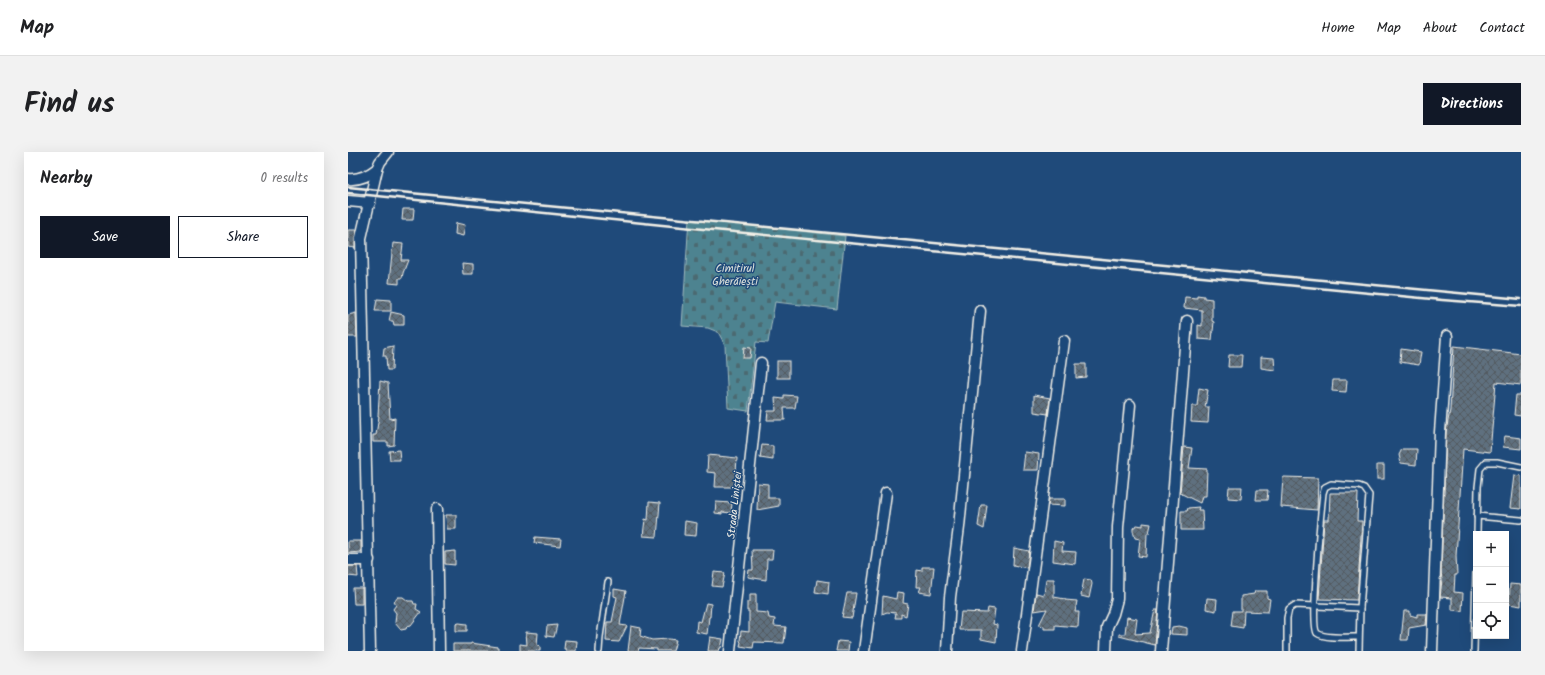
<!DOCTYPE html>
<meta charset="utf-8">
<style>
:root{--surface:#fff;--page:#f2f2f2;--text:#202124;--muted:#757577;--line:#e0e0e0;--accent:#111827}
body{margin:0;font-family:Kalam,sans-serif;background:var(--page);color:var(--text)}
.controls{position:absolute;right:12px;bottom:12px;display:grid;overflow:hidden;border-radius:0px;box-shadow:0 4px 16px #0002}
.controls button{width:36px;height:36px;display:grid;place-items:center;padding:0;border:0;border-bottom:1px solid var(--line);background:var(--surface);color:var(--text);font:20px sans-serif}
.list{margin:0;padding:0;list-style:none}
h2{display:flex;justify-content:space-between;align-items:center;height:52px;margin:0;padding:0 16px;font-size:17px}
h2 small{font-size:13px;font-weight:400;color:var(--muted)}
.actions{display:flex;gap:8px;padding:12px 16px}
.actions a{flex:1;padding:9px 0;border:1px solid var(--accent);border-radius:0px;text-align:center;font-size:14px;color:var(--accent)}
.actions .main{background:var(--accent);color:#fff}
.icon{flex:none;width:22px;height:22px;fill:none;stroke:currentColor;stroke-width:2;stroke-linecap:round;stroke-linejoin:round}
.map{position:relative;flex:none;width:1173px;height:499px;overflow:hidden;border-radius:0px}
header{display:flex;align-items:center;gap:24px;box-sizing:border-box;height:56px;padding:0 20px;background:var(--surface);border-bottom:1px solid var(--line)}
header strong{font-size:19px}
nav{display:flex;gap:22px;margin-inline-start:auto;font-size:14px}
.intro{display:flex;align-items:center;justify-content:space-between;box-sizing:border-box;height:96px;padding:0 24px}
h1{margin:0;font-size:28px}
.button{padding:10px 18px;border-radius:0px;background:var(--accent);color:#fff;font-size:14px;font-weight:700}
main{display:flex;gap:24px;padding:0 24px}
aside{flex:1;background:var(--surface);border-radius:0px;box-shadow:0 4px 16px #0002}
.map>svg:first-child{display:block}
.cemetery{fill:url(#cemetery-stones);stroke:#a1babc}
.building{fill:url(#building-cross-hatch);stroke:#f4f1e8}
.lines{fill:none;stroke-linecap:round;stroke-linejoin:round}
.lane-casing{stroke:#f4f1e8;stroke-width:8}
.street-casing{stroke:#f4f1e8;stroke-width:13}
.lane{stroke:#1f4a7a;stroke-width:5}
.street{stroke:#1f4a7a;stroke-width:10}
.rail{stroke:#f4f1e8;stroke-width:2.5}
.labels{text-anchor:middle;stroke-width:3;stroke-linejoin:round;paint-order:stroke}
.park-label{font-size:11px;fill:#dbe0db;stroke:#1f4a7a}
.street-label{font-size:11px;fill:#f4f1e8;stroke:#1f4a7a}
</style>
<header>
<strong>Map</strong>
<nav><a>Home</a><a>Map</a><a>About</a><a>Contact</a></nav>
</header>
<div class="intro"><h1>Find us</h1><a class="button">Directions</a></div>
<main>
<aside>
<h2>Nearby<small>0 results</small></h2>
<ul class="list">
</ul>
<div class="actions"><a class="main">Save</a><a>Share</a></div>
</aside>
<div class="map">
<svg width="1173" height="499" viewBox="0 0 1173 499">
<defs>
<pattern id="cemetery-stones" width="16" height="16" patternUnits="userSpaceOnUse"><rect width="16" height="16" fill="#4e8390"/><path d="M2 7V4a2 2 0 0 1 4 0v3zM10 15v-3a2 2 0 0 1 4 0v3z" fill="#4c6b72"/></pattern>
<pattern id="building-cross-hatch" width="8" height="8" patternUnits="userSpaceOnUse"><rect width="8" height="8" fill="#5e6f7f"/><path d="M0 0l8 8M0 8l8-8" fill="none" stroke="#525a60"/></pattern>
</defs>
<rect width="100%" height="100%" fill="#1f4a7a"/>
<filter id="ink" filterUnits="userSpaceOnUse"><feTurbulence type="fractalNoise" baseFrequency=".025" numOctaves="2"/><feDisplacementMap in="SourceGraphic" scale="8" xChannelSelector="R" yChannelSelector="G"/><feConvolveMatrix kernelMatrix="1 2 1 2 8 2 1 2 1" color-interpolation-filters="sRGB"/></filter>
<g filter="url(#ink)">
<path class="cemetery" d="M341 67 497 84 489 157 427 150 420 191 408 190 400 259 380 256 377 193 370 180 360 176 334 174Z"/>
<g class="building">
<path d="M55 57H66L65 68H54Z"/>
<path d="M108 71 117 73 115 84 107 82Z"/>
<path d="M0 78H8L7 96 0 95Z"/>
<path d="M45 91 55 92 53 108H60L55 121 54 126H51V132L41 131Z"/>
<path d="M114 111 125 112V122H115Z"/>
<path d="M849 143 856 144V146L864 147V169L866 170 864 188 850 187V173L854 174V158L836 156 837 145 849 146Z"/>
<path d="M29 147 43 148V159H27Z"/>
<path d="M43 160 56 163V173H46L45 169H41Z"/>
<path d="M8 161 9 185H0V163Z"/>
<path d="M45 194 44 218H39L38 204H35L36 196Z"/>
<path d="M1106 194 1173 202V233L1148 230 1142 300 1115 297 1108 404 1109 423H1107L1106 440 1115 441 1114 459 1104 458V446L1092 445 1094 428 1093 419 1098 280 1102 258Z"/>
<path d="M396 195 403 196 402 206H395Z"/>
<path d="M1053 197 1073 200 1071 213 1052 210Z"/>
<path d="M881 203H894L893 215H880Z"/>
<path d="M913 205 926 206 927 218 913 216Z"/>
<rect x="429" y="209" width="12" height="17"/>
<path d="M728 212H738V225L728 226Z"/>
<path d="M985 228H999L998 240 984 239Z"/>
<path d="M32 229 40 231 42 267 47 266 46 293 40 294V290H25V283H28L31 264H30Z"/>
<path d="M851 236 860 238 857 255H861L860 271 843 270 844 254H849Z"/>
<path d="M436 243 449 244 447 256H436L437 268H419L420 259H428L427 246 436 247Z"/>
<path d="M686 243 702 246 700 262 686 260Z"/>
<path d="M1168 243H1173V264L1166 263Z"/>
<path d="M1157 284 1173 286V297L1155 295Z"/>
<path d="M414 293 425 294V308L412 306Z"/>
<path d="M836 295 844 296 841 316 859 317 858 344H854L852 351 832 341Z"/>
<path d="M1054 297H1069L1068 313 1053 311 1051 303Z"/>
<path d="M51 298 52 308H42L41 299Z"/>
<path d="M677 300 691 302 690 318H675Z"/>
<path d="M360 303 389 306 387 335H367L368 321 359 320Z"/>
<rect x="1029" y="313" width="7" height="14"/>
<path d="M1166 323 1173 324V357L1162 356Z"/>
<path d="M935 325 970 326 969 358 933 355Z"/>
<path d="M410 331 420 332V346H431V354L409 358Z"/>
<path d="M881 335H894L893 347 880 346Z"/>
<path d="M909 338H920L919 348H908Z"/>
<path d="M982 341H1010L1009 369H1014L1009 448 971 447 976 368H981Z"/>
<path d="M701 347H717V354L700 353Z"/>
<path d="M301 350 312 351 309 385 295 384 297 367 300 368Z"/>
<path d="M368 350 384 351 383 361 374 360V362L367 361Z"/>
<path d="M633 353H639L636 377 630 374Z"/>
<path d="M851 355 850 358H854L855 378H833V359H839L840 356Z"/>
<path d="M98 363H108V377H99Z"/>
<path d="M337 369 349 371 348 384 336 383Z"/>
<path d="M795 371 803 372 801 381H799L798 405 790 404 792 387 787 386 785 379V376L789 373 795 374Z"/>
<path d="M187 385 213 387 212 394 186 391Z"/>
<path d="M0 389H13V400L0 401Z"/>
<path d="M706 389 715 391 714 399 728 400 727 412 705 409Z"/>
<path d="M666 396 681 399 679 416 665 413Z"/>
<path d="M404 398H425L424 407H419L418 428 400 425 401 418H405Z"/>
<path d="M107 399V413L97 412V400Z"/>
<path d="M0 414H9L10 425 0 424Z"/>
<path d="M574 415H586L583 442 571 440 573 435H568L569 418 574 419Z"/>
<path d="M366 420 377 421 374 435 364 434Z"/>
<path d="M698 427H706V445L717 447V448L729 449 727 460H731L730 475 707 473V477H696V474L691 473 699 457 686 459 688 441 696 443Z"/>
<path d="M736 427 743 428 744 432 741 446 733 444Z"/>
<path d="M469 428 481 430 480 442 467 440Z"/>
<path d="M1162 432 1173 433V454L1161 452Z"/>
<path d="M5 436H14V452H6Z"/>
<path d="M266 437 278 439 272 473 279 474 271 490 258 489 259 470H264L269 445 266 444Z"/>
<path d="M907 439H919V446L922 447 920 460 896 459 895 476 883 474 885 459H893V444L906 442Z"/>
<path d="M549 440 556 441 555 451 560 452 558 464 553 462V466H547L548 461 539 460 534 462 535 444 548 447Z"/>
<path d="M499 441H508L504 466 494 465Z"/>
<path d="M402 442H408V460L420 461 421 466 427 467 426 474 438 475 436 491 406 490 405 496 392 494 393 490 392 489 393 479 401 480V459H399V450H402Z"/>
<path d="M50 445H55L60 449H65L66 452H69L68 457 73 460 63 473 59 474 58 477 53 478 47 471 48 461 45 457 48 453 46 450Z"/>
<path d="M859 446 869 447 868 459 858 457Z"/>
<path d="M358 451 363 452 362 465H361L359 482 348 480 349 469 353 470Z"/>
<path d="M640 456 647 457 645 472 649 473 648 490 633 487V478H611L613 460 639 461Z"/>
<path d="M807 458H810L807 493 771 484V482H778L777 481 779 465 789 467 787 482 802 481Z"/>
<path d="M1056 459H1062V463L1069 465V462H1079L1078 473 1061 476 1060 488H1053Z"/>
<path d="M111 471 119 472V479H108V472Z"/>
<path d="M209 473 206 485 198 484 199 474Z"/>
<path d="M283 474 293 476 292 484 304 488 321 487 328 488 325 499H309V497L291 496 290 499H280Z"/>
<path d="M831 474 839 476V483L823 482 824 475Z"/>
<path d="M178 480 190 481 189 493 192 494V499H172V492L179 493Z"/>
<path d="M362 485 375 487 373 496H372L371 499H360Z"/>
<path d="M217 488 229 489 228 499H218V497H216Z"/>
<path d="M490 489 501 490 500 499H488Z"/>
<path d="M123 491 150 495V499H105V492H123Z"/>
</g>
<g class="lines">
<defs>
<g id="lane">
<path d="M1129 364 1173 368"/>
<path d="M1129 382 1130 335 1132 317 1138 310H1149L1173 315"/>
<path d="M251 499 252 485 260 430"/>
<path d="M939 499V466L941 457 947 453 1012 456"/>
<path d="M1011 499 1012 456 1021 343 1016 336 1011 334 983 332 977 335 975 341C973 359 962 473 969 481 976 487 1002 485 1011 485"/>
<path d="M1126 499 1128 421"/>
</g>
<g id="street">
<path d="M0 27C11 28 20 24 29 17"/>
<path d="M0 49 22 51"/>
<path d="M89 357 91 499"/>
<path d="M0 408H21"/>
<path d="M22 499 13 86 29 17 32 10 40 0"/>
<path d="M382 499 413 211"/>
<path d="M516 499 538 341"/>
<path d="M599 499 602 445 611 375 632 159"/>
<path d="M674 499 716 189"/>
<path d="M758 499 759 475 765 462 769 447 770 375 782 253"/>
<path d="M813 499 839 169"/>
<path d="M1084 499 1092 280 1099 184"/>
</g>
</defs>
<use href="#lane" class="lane-casing"/>
<use href="#street" class="street-casing"/>
<use href="#lane" class="lane"/>
<use href="#street" class="street"/>
<g class="rail">
<path d="M0 35 1173 147"/>
<path d="M0 41 334 75 1094 148 1173 154"/>
</g>
</g>
</g>
<g class="labels">
<g class="park-label">
<text x="387" y="120">Cimitirul<tspan x="387" dy="13">Gherăiești</tspan></text>
</g>
<g class="street-label">
<text transform="translate(386 353) rotate(-84)" y="4">Strada Liniștei</text>
</g>
</g>
</svg>
<div class="controls">
<button>+</button>
<button>−</button>
<button><svg class="icon" aria-label="locate" viewBox="0 0 24 24"><circle cx="12" cy="12" r="6"/><path d="M12 2v4M12 18v4M2 12h4M18 12h4"/></svg></button>
</div>
</div>
</main>
